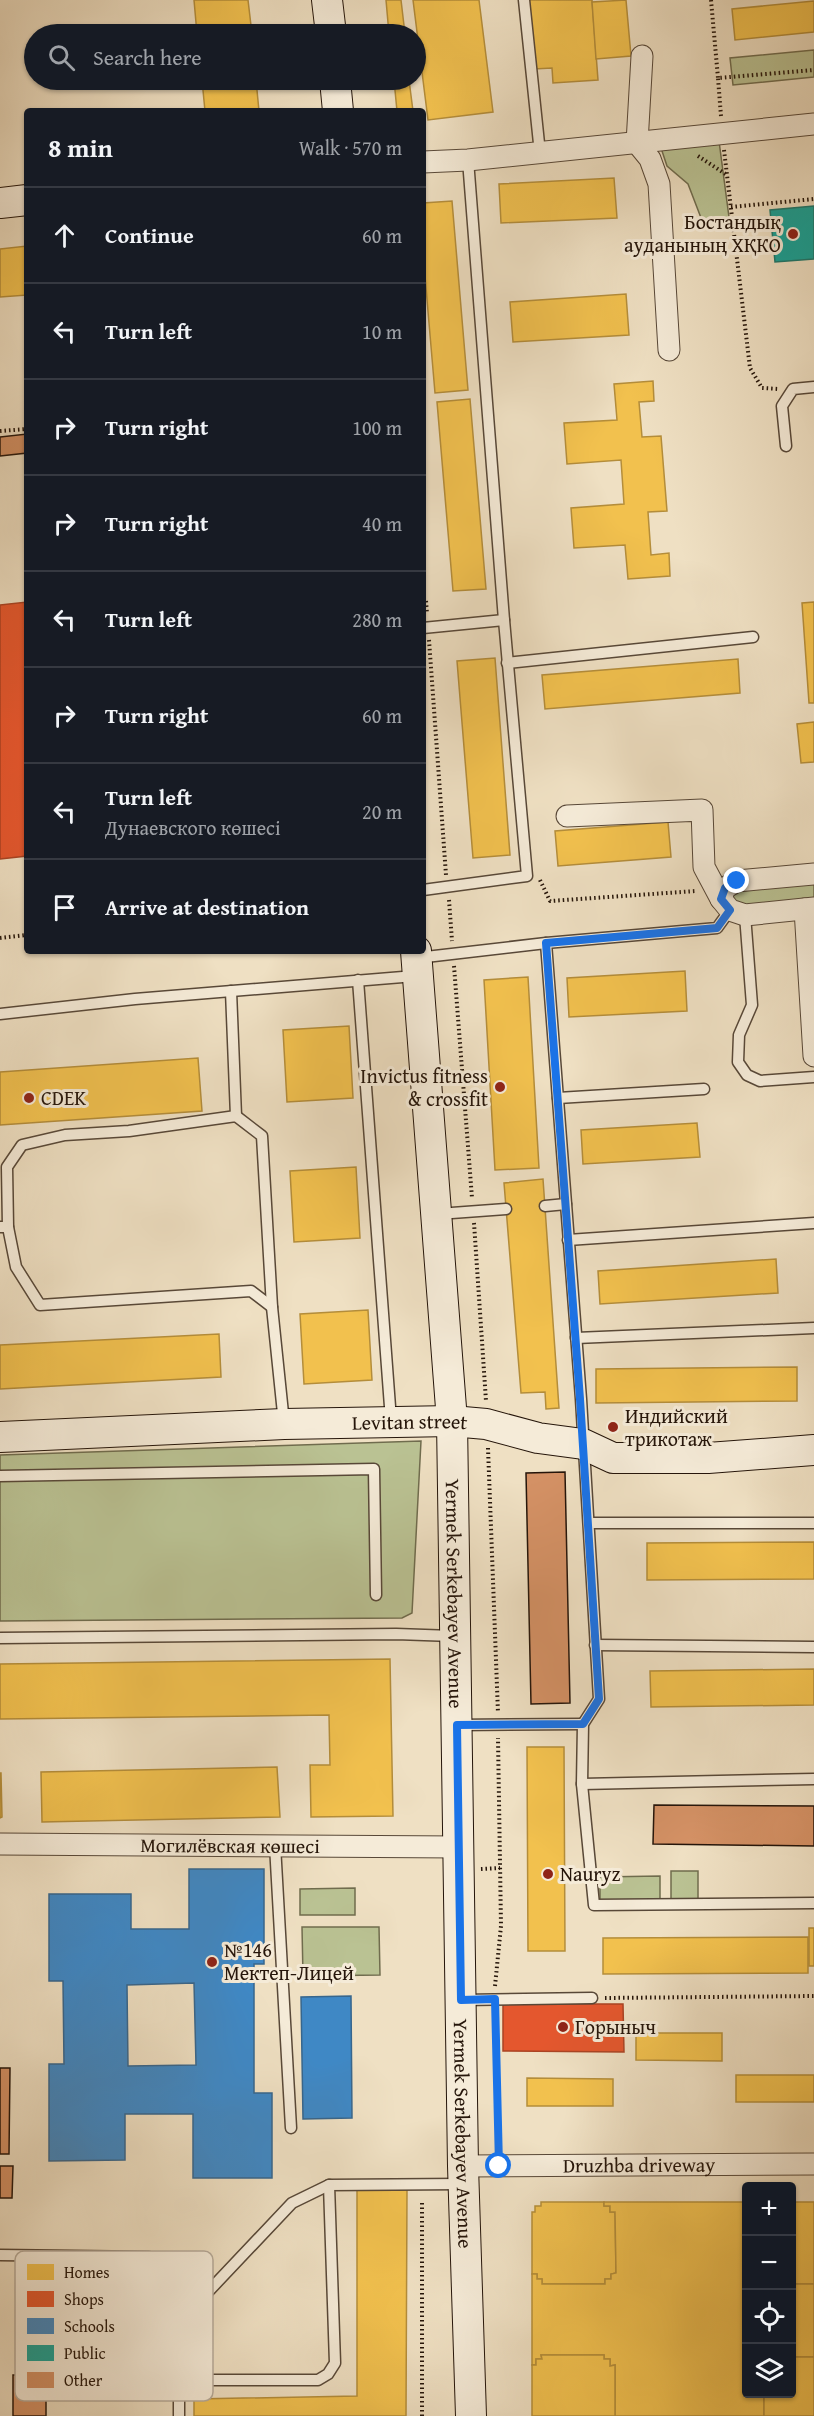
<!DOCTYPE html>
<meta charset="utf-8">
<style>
:root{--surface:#171b24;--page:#20242c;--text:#f1f3f6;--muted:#9ea1a6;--line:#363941}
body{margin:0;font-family:"Gentium Book Plus",serif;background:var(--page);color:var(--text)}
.controls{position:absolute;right:18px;bottom:18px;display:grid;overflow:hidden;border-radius:6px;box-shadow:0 2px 4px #0004}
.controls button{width:54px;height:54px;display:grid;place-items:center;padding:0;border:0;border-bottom:2px solid var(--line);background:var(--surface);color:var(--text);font:30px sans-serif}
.stop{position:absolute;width:18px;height:18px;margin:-14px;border:4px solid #1a73e8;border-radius:50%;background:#fff}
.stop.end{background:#1a73e8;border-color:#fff;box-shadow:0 2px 6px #0008}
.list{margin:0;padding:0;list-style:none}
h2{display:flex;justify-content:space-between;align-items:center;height:78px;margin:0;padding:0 24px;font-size:26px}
h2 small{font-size:20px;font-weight:400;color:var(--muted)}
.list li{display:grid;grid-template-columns:39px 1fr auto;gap:18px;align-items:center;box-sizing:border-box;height:96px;padding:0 24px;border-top:2px solid var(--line)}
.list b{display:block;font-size:22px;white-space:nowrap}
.list p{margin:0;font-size:20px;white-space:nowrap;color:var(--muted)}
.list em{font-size:20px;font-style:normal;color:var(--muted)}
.icon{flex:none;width:33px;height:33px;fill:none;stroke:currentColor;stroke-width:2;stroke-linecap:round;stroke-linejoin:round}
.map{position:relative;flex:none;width:814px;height:2416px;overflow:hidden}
.search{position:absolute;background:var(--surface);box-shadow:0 2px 4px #0004;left:24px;top:24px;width:402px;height:66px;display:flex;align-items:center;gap:15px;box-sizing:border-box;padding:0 21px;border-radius:33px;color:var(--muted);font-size:22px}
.panel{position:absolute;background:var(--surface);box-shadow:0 2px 4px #0004;left:24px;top:108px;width:402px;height:846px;border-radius:6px}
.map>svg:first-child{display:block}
.green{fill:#bac293;stroke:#706c4e;stroke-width:1.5}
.homes{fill:#f2c14e;stroke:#b48d3a;stroke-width:1.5}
.shops{fill:#e4572e;stroke:#ab4323;stroke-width:1.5}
.schools{fill:#3f88c5;stroke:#37668d;stroke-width:1.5;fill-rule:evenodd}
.public{fill:#17a398;stroke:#1b786d;stroke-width:1.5}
.building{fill:#d49165;stroke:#25150a;stroke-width:1.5}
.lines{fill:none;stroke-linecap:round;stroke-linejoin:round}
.lane-casing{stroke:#584838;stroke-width:13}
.street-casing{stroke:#584838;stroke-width:23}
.secondary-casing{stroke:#25150a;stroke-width:32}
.path{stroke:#25150a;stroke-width:4;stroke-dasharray:1.5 3;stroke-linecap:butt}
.lane{stroke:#f5ebd8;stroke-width:10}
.street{stroke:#f5ebd8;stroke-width:21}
.secondary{stroke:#f5ebd8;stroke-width:30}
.route{stroke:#1a73e8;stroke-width:8}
.poi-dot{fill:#8f2418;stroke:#f5ebd8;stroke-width:2}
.labels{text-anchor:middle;stroke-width:6;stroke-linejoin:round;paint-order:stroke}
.poi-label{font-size:20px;fill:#25150a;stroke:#f5ebd8;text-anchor:start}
.street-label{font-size:20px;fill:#25150a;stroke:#f5ebd8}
.key{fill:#f5ebd8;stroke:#b7ab9a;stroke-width:1.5}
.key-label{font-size:16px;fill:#25150a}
</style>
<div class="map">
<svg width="814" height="2416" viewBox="0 0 814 2416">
<rect width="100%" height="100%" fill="#efe0c3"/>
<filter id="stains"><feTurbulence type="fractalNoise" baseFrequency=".00333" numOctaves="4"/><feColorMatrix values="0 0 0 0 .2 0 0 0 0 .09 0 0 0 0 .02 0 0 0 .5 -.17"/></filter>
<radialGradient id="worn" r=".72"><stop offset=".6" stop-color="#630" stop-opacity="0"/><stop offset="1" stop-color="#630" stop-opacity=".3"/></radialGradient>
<g class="green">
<path d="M814 50V77L733 85 730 58Z"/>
<path d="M719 141 730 225 703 223 688 184 667 166 661 148Z"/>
<path d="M814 875V908L745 915 725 888Z"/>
<path d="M421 1441 412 1613 402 1618 0 1621V1455Z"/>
<rect x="671" y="1871" width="27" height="33"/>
<path d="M660 1876V1904L600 1905V1877Z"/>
<path d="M355 1888V1915H300V1889Z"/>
<path d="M302 1927H379L380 1975 303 1976Z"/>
</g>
<g class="homes">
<path d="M194 0H248L252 34H197Z"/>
<path d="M386 0H401L405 34H389Z"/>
<path d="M413 0H479L493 112 428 120Z"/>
<path d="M528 0H592L598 80 553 83 552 68 534 69Z"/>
<path d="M626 0 631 56 596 59 592 2Z"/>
<path d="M814 1V32L735 40 732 9Z"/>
<path d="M202 80H256L259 111H205Z"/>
<path d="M394 80H409L413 111H397Z"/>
<path d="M614 178 617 218 501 223 499 184Z"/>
<path d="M452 201 468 390 435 393 423 253V203Z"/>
<path d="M27 246V298V295L0 297V249Z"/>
<path d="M626 294 629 335 513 342 510 302Z"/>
<path d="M653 381 654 401 639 402 642 437 661 436 667 511 648 512 651 555 669 553 670 576 628 579 625 545 574 548 571 508 624 504 621 460 567 464 564 423 617 420 614 384Z"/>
<path d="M470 399 486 589 453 591 437 402Z"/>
<path d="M814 602V703H809L802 603Z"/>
<path d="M495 658 510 855 473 858 457 661Z"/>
<path d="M738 659 740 693 545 709 542 675Z"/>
<path d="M814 722V762L801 763 797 724Z"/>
<path d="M668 822 671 857 558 866 555 831Z"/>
<path d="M685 971 687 1011 569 1017 567 978Z"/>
<path d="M528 977 539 1168 495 1170 484 980Z"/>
<path d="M349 1026 353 1098 287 1102 283 1030Z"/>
<path d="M198 1058 202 1111 0 1125V1072Z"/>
<path d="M697 1123 700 1157 583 1164 581 1130Z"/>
<path d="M356 1167 360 1238 294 1242 290 1171Z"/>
<path d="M543 1179 559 1408 546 1409 545 1392 521 1393 504 1183Z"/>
<path d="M776 1259 778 1293 600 1304 598 1271Z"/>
<path d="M368 1310 372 1380 304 1384 300 1314Z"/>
<path d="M219 1334 221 1377 0 1389V1345Z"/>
<path d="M797 1367V1401L596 1403V1369Z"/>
<path d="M814 1542V1579L647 1580V1543Z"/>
<path d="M390 1659 393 1816 311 1817 310 1765H330L329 1715 0 1719V1664Z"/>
<path d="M814 1669V1705L651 1707 650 1671Z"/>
<path d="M527 1747H564L565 1951H528Z"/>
<path d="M277 1767 280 1817 42 1822 41 1772Z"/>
<path d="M0 1773H1L2 1817 0 1818Z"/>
<rect x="809" y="1928" width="5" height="38"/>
<path d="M808 1937V1973L603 1974V1938Z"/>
<path d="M636 2033H722V2061L636 2060Z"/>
<rect x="736" y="2075" width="78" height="27"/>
<path d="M527 2078 613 2079V2106H527Z"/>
<path d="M357 2189H407L406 2416H194V2399L357 2396Z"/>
<path d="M541 2202H604V2206H610V2212H615L616 2273 611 2274V2279H605V2284H542V2279H537V2274H532V2212H535V2206H541Z"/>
<path d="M604 2202H746V2394H764V2416H615V2365L610 2366V2359H604V2355H541L542 2359H536V2365H532V2274H537V2279H542V2284H605V2279H611V2274L616 2273 615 2212H610V2206H604Z"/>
<rect x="792" y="2202" width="22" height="82"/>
<rect x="792" y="2284" width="22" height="73"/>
<path d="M541 2355H604V2359H610V2366L615 2365V2416H532V2365H536V2359H542Z"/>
<path d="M792 2357H814V2416H764V2394H792Z"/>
</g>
<g class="shops">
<path d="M27 602V856L0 859V605Z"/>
<path d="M503 2004H623L624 2052 503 2051Z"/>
</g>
<g class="schools">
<path d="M189 1869H264V1964H254V2093H272V2178H193V2114H125V2160L49 2161V2064H64L63 1981H49V1894H131V1929H189ZM194 1983 196 2065 128 2066 127 1985Z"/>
<path d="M351 1996 352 2118 303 2119 301 1997Z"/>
</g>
<path class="public" d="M814 206V259L775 262 770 210Z"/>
<g class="building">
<path d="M27 434V453L0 456V437Z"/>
<path d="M565 1472 570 1703 531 1704 526 1473Z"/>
<path d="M654 1805 814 1806V1846L653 1844Z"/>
<path d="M0 2068H10L9 2154H0Z"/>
<path d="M0 2166H13L12 2198H0Z"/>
<rect x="13" y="2375" width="33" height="41"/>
</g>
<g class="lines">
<defs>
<g id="lane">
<path d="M524 0 540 153"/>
<path d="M786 446 782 406 793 389 814 387"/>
<path d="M423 628 504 620"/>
<path d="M507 663 753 637"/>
<path d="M423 890 527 876 504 620 468 160"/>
<path d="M745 915 752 1005 739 1035 738 1062 747 1075 760 1081 814 1077"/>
<path d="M546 943 581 1399 599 1699 583 1724 582 1784 594 1905 814 1903"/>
<path d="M417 958 546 943 717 928 730 910"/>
<path d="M358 980 391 1420"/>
<path d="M231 991 236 1116"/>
<path d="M0 1014 135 999 415 976"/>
<path d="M558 1098 704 1089"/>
<path d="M545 1206 566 1204"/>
<path d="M438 1214 506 1209"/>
<path d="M0 1227H8L7 1167 22 1145 65 1135 129 1131 236 1116 262 1136 272 1307 284 1423"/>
<path d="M8 1227 16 1267 40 1305 251 1291 272 1307"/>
<path d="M568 1240 814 1223"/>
<path d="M576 1338 814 1328"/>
<path d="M0 1476 374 1469 376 1595"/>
<path d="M589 1523H814"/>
<path d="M0 1638 396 1634 453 1636"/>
<path d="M595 1645 814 1647"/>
<path d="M457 1725 583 1724"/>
<path d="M582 1784 814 1779"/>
<path d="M275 1845 291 2128"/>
<path d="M463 2000 592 1998"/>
<path d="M0 2255 149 2257"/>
<path d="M179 2380H318L328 2374 335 2363 329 2185 461 2184"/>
<path d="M179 2416V2332L187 2314 292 2203 329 2185"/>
</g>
<g id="street">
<path d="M642 56 637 143 650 159 659 184 669 350"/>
<path d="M423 162 468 160 814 124"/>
<path d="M567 816 702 810 704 867 721 899"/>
<path d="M814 874 737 881 725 888 721 899 730 910 745 915 814 908"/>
<path d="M805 909 814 1056"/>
<path id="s1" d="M0 1844 459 1847"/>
<path id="s2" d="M463 2166 814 2164"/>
</g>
<g id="secondary">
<path d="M327 0 331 34"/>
<path d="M335 80 338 111"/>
<path d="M0 203 27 200"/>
<path id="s3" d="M416 951 452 1421 463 2166 471 2416"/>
<path id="s4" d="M0 1437 284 1424 452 1421 486 1424 538 1438 583 1444 613 1458H708L814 1450"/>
</g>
</defs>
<use href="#lane" class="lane-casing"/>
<use href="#street" class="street-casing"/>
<use href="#secondary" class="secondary-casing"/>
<g class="path">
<path d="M711 0 718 78"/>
<path d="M721 116 718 78 814 70"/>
<path d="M724 150 750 368 762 388 779 389"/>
<path d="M698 156 727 175"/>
<path d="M731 207 814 199"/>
<path d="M0 431 27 429"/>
<path d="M426 601 427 614"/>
<path d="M429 640 446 875"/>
<path d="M540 880 550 901 696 891"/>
<path d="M449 900 452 941"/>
<path d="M0 938 27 935"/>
<path d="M454 966 472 1198"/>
<path d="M474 1223 486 1401"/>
<path d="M488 1448 498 1713"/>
<path d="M481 1869 500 1868"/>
<path d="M495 1986 501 1926 498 1738"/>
<path d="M605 1998 814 1996"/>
<path d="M495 2011 498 2148"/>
<path d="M422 2416V2202"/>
</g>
<use href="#lane" class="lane"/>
<use href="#street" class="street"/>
<use href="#secondary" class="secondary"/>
</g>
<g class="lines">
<path class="route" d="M499 2166 495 1999 461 2000 457 1725 583 1724 599 1699 580 1399 546 943 717 928 730 910 721 899 725 888 737 881"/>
</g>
<g class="poi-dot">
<circle cx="793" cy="234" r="6"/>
<circle cx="500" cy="1087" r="6"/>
<circle cx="29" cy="1098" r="6"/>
<circle cx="613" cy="1427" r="6"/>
<circle cx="548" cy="1874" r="6"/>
<circle cx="212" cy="1962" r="6"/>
<circle cx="563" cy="2027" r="6"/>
</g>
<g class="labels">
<g class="poi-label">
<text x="781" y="229" text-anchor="end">Бостандық<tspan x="781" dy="23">ауданының ХҚКО</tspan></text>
<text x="488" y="1083" text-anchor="end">Invictus fitness<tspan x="488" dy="23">&amp; crossfit</tspan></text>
<text x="41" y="1105">CDEK</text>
<text x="625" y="1423">Индийский<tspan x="625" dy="23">трикотаж</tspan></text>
<text x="560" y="1881">Nauryz</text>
<text x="224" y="1957">№146<tspan x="224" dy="23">Мектеп-Лицей</tspan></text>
<text x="575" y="2034">Горыныч</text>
</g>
<g class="street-label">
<text dy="7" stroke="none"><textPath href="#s4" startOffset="410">Levitan street</textPath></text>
<text dy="7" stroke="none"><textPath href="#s3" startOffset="644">Yermek Serkebayev Avenue</textPath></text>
<text dy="7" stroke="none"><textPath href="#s1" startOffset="230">Могилёвская көшесі</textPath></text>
<text dy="7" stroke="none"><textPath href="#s3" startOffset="1184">Yermek Serkebayev Avenue</textPath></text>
<text dy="7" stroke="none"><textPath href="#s2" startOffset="176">Druzhba driveway</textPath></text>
</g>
</g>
<rect x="15" y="2251" width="198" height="150" rx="9" class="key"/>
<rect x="27" y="2264" width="27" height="16" fill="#f2c14e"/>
<rect x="27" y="2291" width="27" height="16" fill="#e4572e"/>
<rect x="27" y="2318" width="27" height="16" fill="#3f88c5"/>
<rect x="27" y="2345" width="27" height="16" fill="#17a398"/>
<rect x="27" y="2372" width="27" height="16" fill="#d49165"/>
<g class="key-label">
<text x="64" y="2278">Homes</text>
<text x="64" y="2305">Shops</text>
<text x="64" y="2332">Schools</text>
<text x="64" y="2359">Public</text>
<text x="64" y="2386">Other</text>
</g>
<rect width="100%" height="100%" filter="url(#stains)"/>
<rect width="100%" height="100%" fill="url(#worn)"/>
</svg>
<div class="controls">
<button>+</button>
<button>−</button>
<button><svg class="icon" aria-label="locate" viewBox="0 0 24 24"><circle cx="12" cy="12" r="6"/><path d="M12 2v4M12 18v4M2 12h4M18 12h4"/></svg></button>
<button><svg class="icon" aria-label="layers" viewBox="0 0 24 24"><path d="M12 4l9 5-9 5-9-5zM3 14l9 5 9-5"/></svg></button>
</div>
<div class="stop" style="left:499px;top:2166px"></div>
<div class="stop end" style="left:737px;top:881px"></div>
<div class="search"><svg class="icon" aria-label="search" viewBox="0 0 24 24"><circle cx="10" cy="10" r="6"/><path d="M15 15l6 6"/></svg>Search here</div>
<section class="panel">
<h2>8 min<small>Walk · 570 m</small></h2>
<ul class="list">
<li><svg class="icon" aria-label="ahead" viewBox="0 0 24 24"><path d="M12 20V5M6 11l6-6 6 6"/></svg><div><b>Continue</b></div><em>60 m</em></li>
<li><svg class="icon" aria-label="left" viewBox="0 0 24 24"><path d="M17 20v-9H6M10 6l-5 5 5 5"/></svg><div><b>Turn left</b></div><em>10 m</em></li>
<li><svg class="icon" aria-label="right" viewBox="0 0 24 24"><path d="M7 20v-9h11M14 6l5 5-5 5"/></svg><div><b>Turn right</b></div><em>100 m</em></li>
<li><svg class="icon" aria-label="right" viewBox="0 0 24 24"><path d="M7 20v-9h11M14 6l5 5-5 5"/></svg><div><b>Turn right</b></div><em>40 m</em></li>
<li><svg class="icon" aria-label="left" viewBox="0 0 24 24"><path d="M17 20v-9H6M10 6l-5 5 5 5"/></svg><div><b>Turn left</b></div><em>280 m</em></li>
<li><svg class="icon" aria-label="right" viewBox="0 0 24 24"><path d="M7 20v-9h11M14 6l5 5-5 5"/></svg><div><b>Turn right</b></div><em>60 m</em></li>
<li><svg class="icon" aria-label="left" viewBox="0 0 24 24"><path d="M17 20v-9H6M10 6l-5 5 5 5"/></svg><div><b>Turn left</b><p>Дунаевского көшесі</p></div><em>20 m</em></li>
<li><svg class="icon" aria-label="arrive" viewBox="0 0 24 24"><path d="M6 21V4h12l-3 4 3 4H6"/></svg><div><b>Arrive at destination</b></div></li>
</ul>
</section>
</div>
